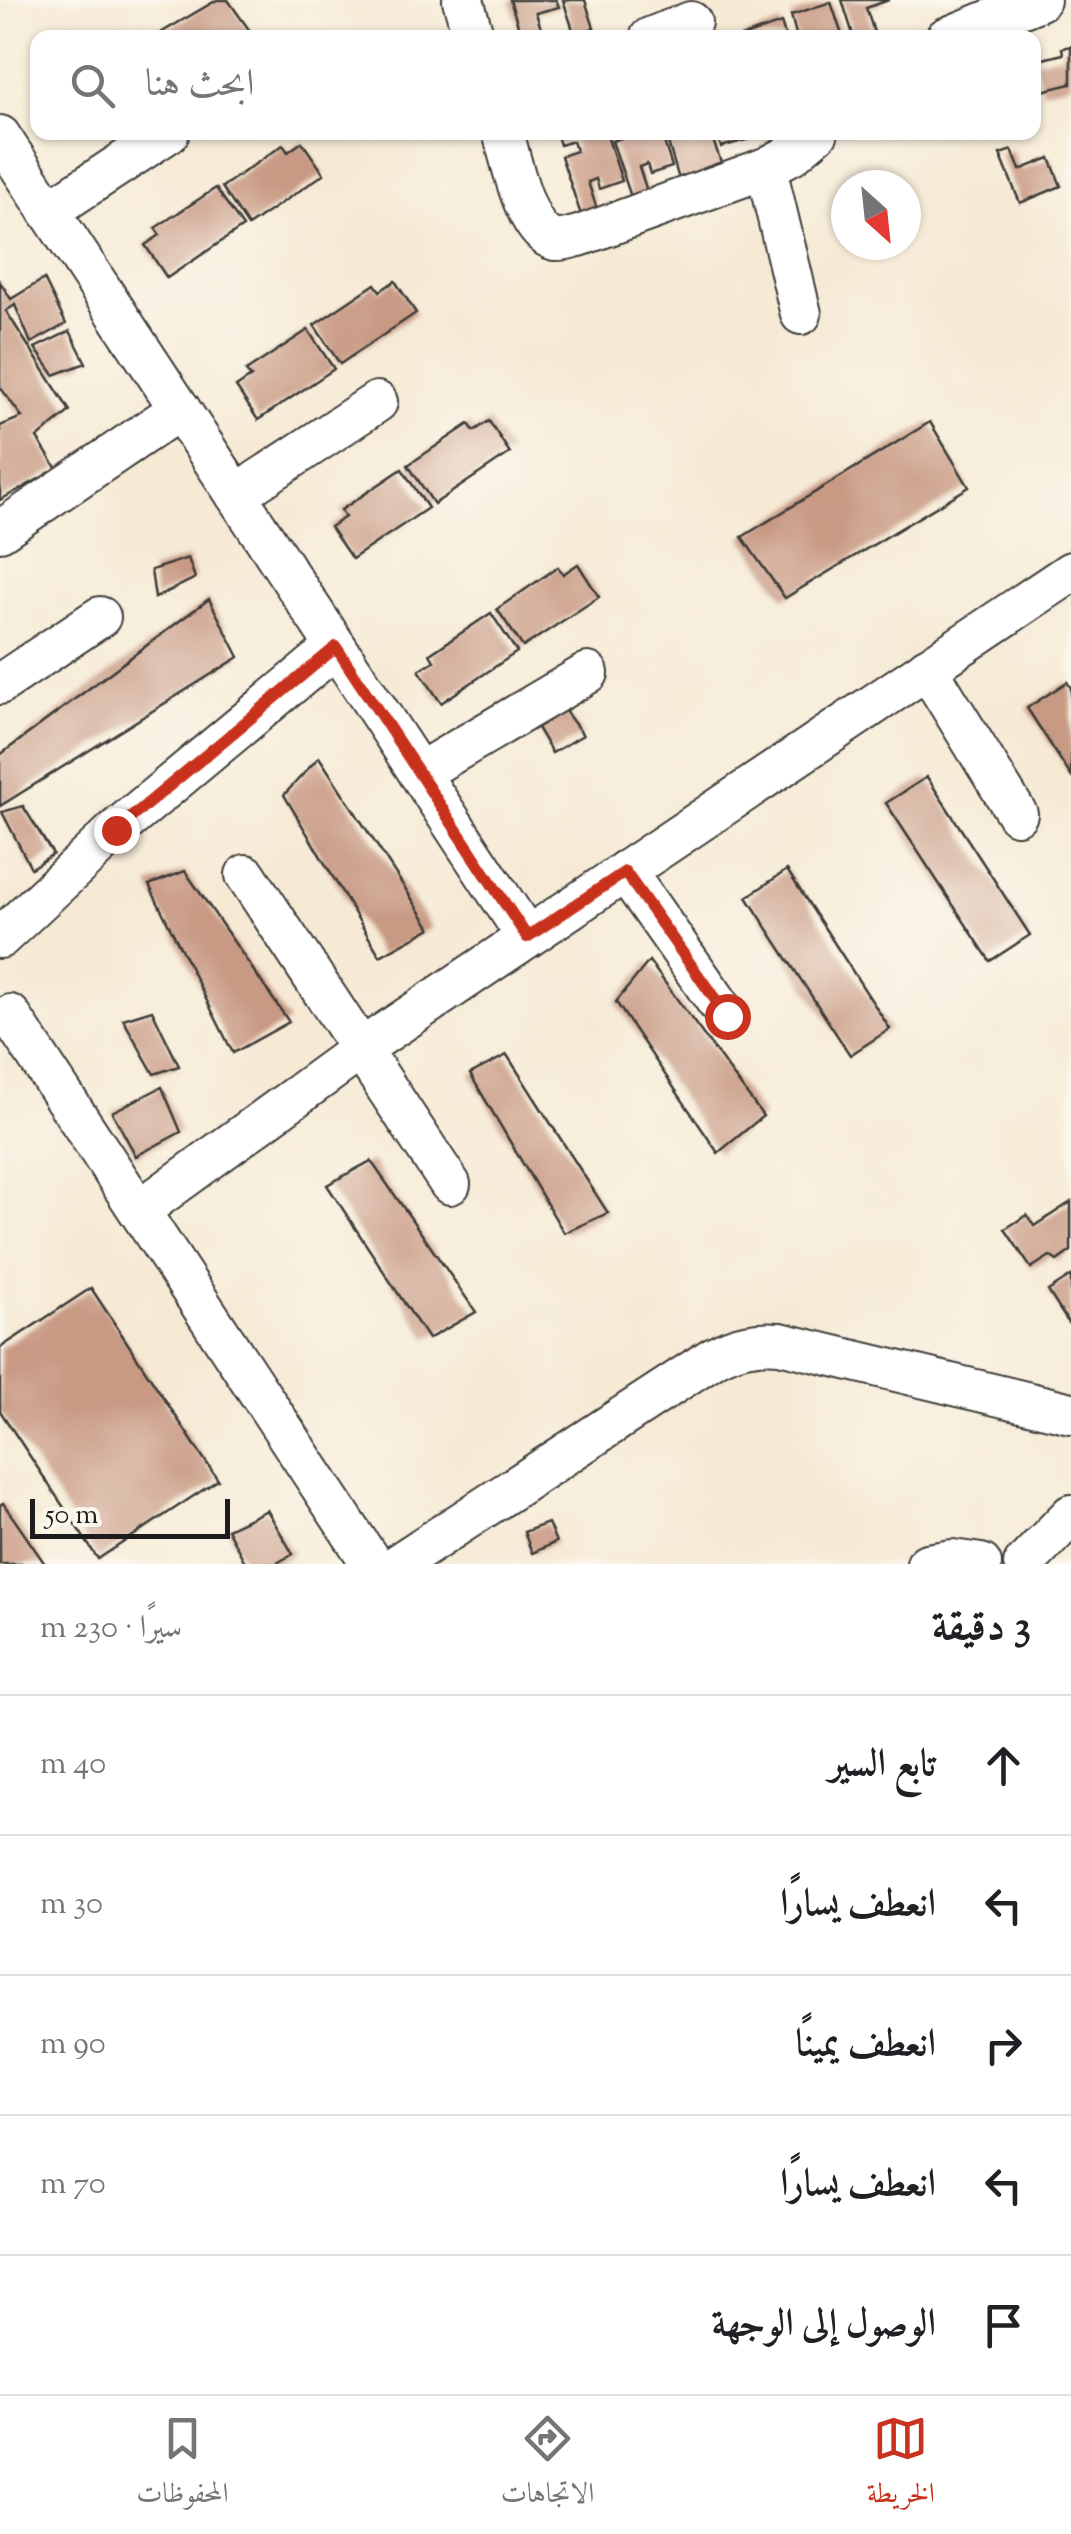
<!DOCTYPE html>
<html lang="ar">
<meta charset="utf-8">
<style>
:root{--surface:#fff;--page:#f2f2f2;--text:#202124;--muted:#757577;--line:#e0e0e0;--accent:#c8321e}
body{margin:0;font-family:"Sorts Mill Goudy",Amiri,serif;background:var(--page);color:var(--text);direction:rtl}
.compass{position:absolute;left:831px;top:170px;width:90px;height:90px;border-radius:50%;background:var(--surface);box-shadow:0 2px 8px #0004;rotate:153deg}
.scale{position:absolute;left:30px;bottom:25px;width:200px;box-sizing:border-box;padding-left:10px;border:5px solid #1c1c1c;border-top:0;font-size:28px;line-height:35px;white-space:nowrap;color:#1c1c1c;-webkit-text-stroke:8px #fbf7ec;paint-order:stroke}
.stop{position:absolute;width:30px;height:30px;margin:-22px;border:8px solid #c8321e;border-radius:50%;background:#fff}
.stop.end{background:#c8321e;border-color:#fff;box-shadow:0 2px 10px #0008}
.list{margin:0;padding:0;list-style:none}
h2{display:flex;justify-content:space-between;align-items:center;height:130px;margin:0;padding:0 40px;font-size:42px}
h2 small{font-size:32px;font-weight:400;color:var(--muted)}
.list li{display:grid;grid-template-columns:65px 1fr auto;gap:30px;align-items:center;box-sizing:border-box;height:140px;padding:0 40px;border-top:2px solid var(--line)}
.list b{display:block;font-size:38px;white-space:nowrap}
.list em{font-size:32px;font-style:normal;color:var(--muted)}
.icon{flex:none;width:55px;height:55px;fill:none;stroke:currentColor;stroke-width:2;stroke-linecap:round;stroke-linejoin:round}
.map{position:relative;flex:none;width:1071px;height:1564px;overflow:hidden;direction:ltr}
.search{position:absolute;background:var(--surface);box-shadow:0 2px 8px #0004;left:30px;right:30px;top:30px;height:110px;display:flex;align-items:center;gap:25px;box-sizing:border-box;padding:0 35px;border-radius:20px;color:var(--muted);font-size:38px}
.sheet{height:830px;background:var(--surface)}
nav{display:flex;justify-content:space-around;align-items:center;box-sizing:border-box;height:140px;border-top:2px solid var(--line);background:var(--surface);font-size:28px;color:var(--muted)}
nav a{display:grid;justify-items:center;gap:5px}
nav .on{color:var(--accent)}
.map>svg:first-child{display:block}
.building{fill:#c89983}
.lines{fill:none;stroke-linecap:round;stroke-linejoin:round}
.minor-casing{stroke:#3d3b38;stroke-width:44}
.minor{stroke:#fff;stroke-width:40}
.route{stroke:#c8321e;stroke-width:12}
</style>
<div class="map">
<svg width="1071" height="1564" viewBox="0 0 1071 1564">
<rect width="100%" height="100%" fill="#fbf7ec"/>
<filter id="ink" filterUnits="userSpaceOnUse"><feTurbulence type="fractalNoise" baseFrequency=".01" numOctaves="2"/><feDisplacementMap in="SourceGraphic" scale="20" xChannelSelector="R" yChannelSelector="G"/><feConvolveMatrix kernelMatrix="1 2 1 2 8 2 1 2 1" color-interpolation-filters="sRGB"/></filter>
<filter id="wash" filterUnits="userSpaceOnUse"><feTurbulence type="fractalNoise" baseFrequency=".0048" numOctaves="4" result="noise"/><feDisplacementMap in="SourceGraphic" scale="40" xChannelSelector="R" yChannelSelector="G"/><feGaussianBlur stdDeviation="2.25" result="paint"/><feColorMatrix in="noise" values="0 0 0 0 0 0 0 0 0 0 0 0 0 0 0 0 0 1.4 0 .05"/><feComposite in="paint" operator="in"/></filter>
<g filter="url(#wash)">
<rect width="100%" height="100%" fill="#f6ead5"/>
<g id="blocks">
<g class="building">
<path d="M217 0H228L255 38H152Z"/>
<path d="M510 0H556L559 7 536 13 544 38H522Z"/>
<path d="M563 0H585L594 28 574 33Z"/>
<path d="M842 0H889L866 8 876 38H854Z"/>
<path d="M831 2 843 38H797L791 15Z"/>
<path d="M781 23 786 38H741V37Z"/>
<path d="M1071 46V84L1042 91 1035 61 1063 54 1062 48Z"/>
<path d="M556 132H606L622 181 599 189 596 179 588 182 597 209 581 215 561 156 576 151 573 141 560 145Z"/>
<path d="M626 132H661L672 167 650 174 647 164 639 167 648 194 632 200 612 141 627 136Z"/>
<path d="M665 132H710L725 173 681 186Z"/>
<path d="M716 132H768V134L721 147Z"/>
<path d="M302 142 324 174 248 226 222 187 283 145 288 152Z"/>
<path d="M1012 150 1020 170 1050 158 1061 186 1020 203 1000 154Z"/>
<path d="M216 188 243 227 167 278 145 245 160 235 155 228Z"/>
<path d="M44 279 66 324 31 343 15 305 6 311 70 411 37 438 57 469 0 500V426L22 417 0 387V282L11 299Z"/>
<path d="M395 281 416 313 340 364 314 325 375 284 380 291Z"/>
<path d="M308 330 334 369 258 420 236 387 251 377 246 371Z"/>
<path d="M70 331 86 363 54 375 35 348Z"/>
<path d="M489 421 510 453 434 504 408 465 469 424 474 431Z"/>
<path d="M930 422 969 487 785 598 742 537Z"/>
<path d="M402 469 428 508 352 559 330 527 345 517 341 510Z"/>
<path d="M188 558 195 578 155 598 151 570Z"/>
<path d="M578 564 599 597 523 647 497 609 558 567 563 574Z"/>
<path d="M209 599 239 657 0 806V755Z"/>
<path d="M491 613 517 652 441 703 419 670 434 661 430 654Z"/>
<path d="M1067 682 1071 688V776L1027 708Z"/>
<path d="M565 711 583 735 552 753 536 726Z"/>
<path d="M319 757 431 928 380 956 284 795Z"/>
<path d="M927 777 1030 935 990 961 886 803Z"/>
<path d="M23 806 53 854 31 868 2 812Z"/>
<path d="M787 870 890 1029 850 1055 747 897Z"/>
<path d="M185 871 289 1022 233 1053 149 885Z"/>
<path d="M649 961 763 1116 718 1153 616 1002Z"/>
<path d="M152 1010 179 1066 154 1074 123 1019Z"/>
<path d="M507 1055 608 1213 564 1233 470 1074Z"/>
<path d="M162 1087 181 1132 136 1156 112 1112Z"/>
<path d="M371 1161 476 1312 428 1339 327 1185Z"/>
<path d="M1071 1202V1251L1057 1261 1050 1256 1031 1268 1005 1229 1027 1215 1034 1226Z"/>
<path d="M1071 1276V1327L1048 1291Z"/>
<path d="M91 1288 218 1480 98 1559 0 1411V1348Z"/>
<path d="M3 1503 45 1564H0V1505Z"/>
<path d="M267 1510 293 1554 275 1564H246L227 1529Z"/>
<path d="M548 1523 556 1542 532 1553 524 1532Z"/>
</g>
</g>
</g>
<g filter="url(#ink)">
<use href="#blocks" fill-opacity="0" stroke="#3d3b38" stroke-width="2.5"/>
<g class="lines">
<defs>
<g id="minor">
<path d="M463 0 474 38"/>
<path d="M650 38 691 22"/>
<path d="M946 38 1040 0"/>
<path d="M503 132C511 159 525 233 555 240 562 241 573 237 579 236L766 168 792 154 818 132"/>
<path d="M0 136 527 937"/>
<path d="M766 168 801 314"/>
<path d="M49 211 169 132"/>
<path d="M236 495 377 402"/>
<path d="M0 531 180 409"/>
<path d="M927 668 1017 814"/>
<path d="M0 684 100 617"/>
<path d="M419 773 588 673"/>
<path d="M625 871 727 1016"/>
<path d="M246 875 450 1184"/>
<path d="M0 938 116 830 336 647"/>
<path d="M10 1015 372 1564"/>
<path d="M140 1210 361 1049 1071 572"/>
<path d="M398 1564 714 1357C736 1345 755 1341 780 1343L1071 1413"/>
<path d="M927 1564 953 1560 981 1564"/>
<path d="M1024 1564 1071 1515"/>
</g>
</defs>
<use href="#minor" class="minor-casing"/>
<use href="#minor" class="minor"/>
</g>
</g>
<g class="lines" filter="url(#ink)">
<path class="route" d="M116 830 336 647 527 937 625 872 727 1016"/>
</g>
</svg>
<svg class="compass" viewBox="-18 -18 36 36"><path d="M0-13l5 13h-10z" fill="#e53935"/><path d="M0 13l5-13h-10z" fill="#757577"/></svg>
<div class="scale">50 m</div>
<div class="stop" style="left:727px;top:1016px"></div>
<div class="stop end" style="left:116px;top:830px"></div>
<div class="search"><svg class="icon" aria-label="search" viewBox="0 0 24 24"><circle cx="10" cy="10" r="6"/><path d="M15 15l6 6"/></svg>ابحث هنا</div>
</div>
<section class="sheet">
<h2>3 دقيقة<small>سيرًا · 230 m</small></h2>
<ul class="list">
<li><svg class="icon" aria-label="ahead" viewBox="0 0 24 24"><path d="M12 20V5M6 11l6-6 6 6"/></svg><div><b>تابع السير</b></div><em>40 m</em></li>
<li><svg class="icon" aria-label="left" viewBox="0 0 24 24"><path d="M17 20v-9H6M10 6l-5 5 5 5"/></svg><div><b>انعطف يسارًا</b></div><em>30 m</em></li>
<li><svg class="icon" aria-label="right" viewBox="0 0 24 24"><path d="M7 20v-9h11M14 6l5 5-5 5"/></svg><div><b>انعطف يمينًا</b></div><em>90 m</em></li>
<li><svg class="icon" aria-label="left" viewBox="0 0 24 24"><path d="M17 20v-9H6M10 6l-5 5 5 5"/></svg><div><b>انعطف يسارًا</b></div><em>70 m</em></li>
<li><svg class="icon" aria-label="arrive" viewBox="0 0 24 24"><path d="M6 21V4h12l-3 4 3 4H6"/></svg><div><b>الوصول إلى الوجهة</b></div></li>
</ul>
</section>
<nav>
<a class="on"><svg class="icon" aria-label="map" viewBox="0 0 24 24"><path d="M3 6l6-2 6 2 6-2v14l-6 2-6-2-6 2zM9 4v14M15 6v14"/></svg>الخريطة</a>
<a><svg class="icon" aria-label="directions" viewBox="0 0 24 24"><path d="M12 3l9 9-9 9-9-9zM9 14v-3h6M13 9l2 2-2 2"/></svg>الاتجاهات</a>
<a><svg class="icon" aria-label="saved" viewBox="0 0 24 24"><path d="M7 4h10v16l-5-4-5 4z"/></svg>المحفوظات</a>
</nav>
